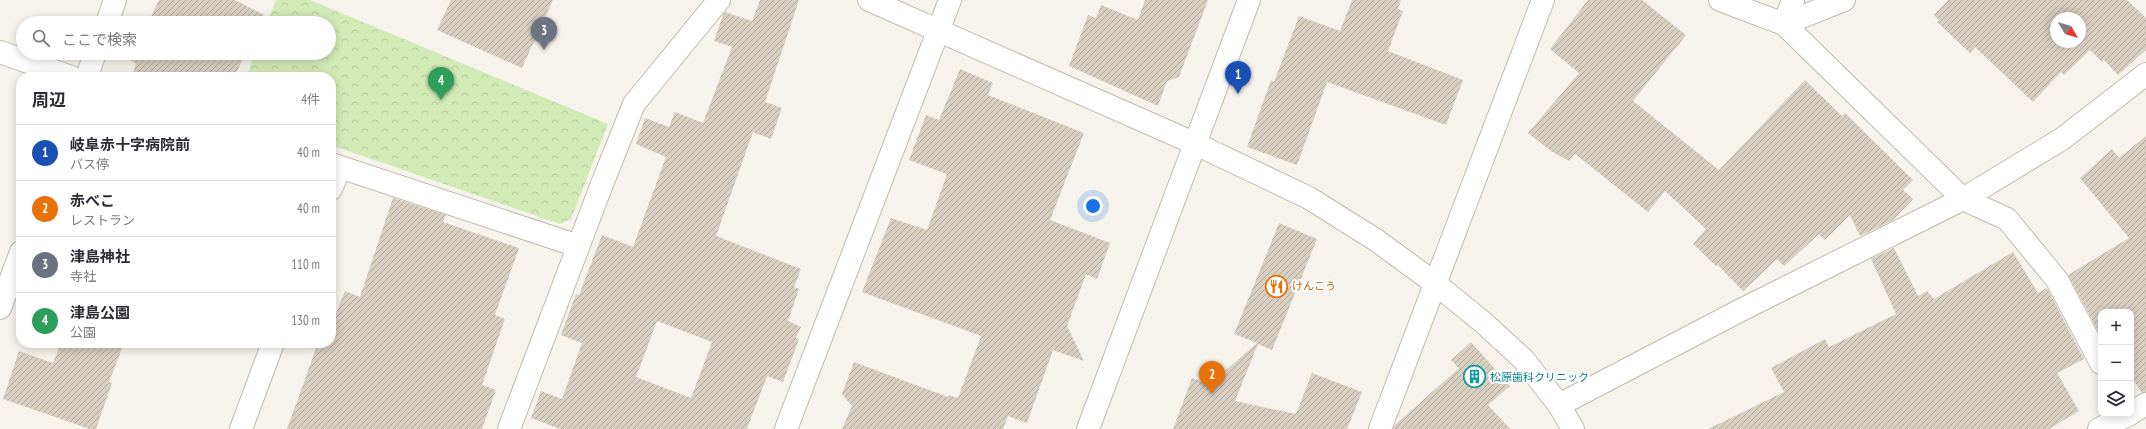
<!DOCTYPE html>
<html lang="ja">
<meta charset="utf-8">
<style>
:root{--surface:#fff;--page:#f7f7f7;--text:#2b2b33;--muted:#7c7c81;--line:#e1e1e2;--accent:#fc3f1d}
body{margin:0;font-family:"PT Sans Narrow","Noto Sans JP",sans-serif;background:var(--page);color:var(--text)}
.controls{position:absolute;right:12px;bottom:12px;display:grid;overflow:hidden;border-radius:8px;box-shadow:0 2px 10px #0003}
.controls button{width:36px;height:36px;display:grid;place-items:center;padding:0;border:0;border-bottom:1px solid var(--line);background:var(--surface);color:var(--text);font:20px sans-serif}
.compass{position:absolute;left:2050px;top:12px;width:36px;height:36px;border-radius:50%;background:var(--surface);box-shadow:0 2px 10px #0003;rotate:128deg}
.you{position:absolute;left:1093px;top:206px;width:14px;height:14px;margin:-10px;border:3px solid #fff;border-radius:50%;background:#1a73e8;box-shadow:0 0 0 6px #1a73e833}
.badge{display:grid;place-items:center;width:26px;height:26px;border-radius:50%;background:var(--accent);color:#fff;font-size:13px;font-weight:700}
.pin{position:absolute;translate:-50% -33px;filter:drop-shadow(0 1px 2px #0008)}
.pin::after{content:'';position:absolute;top:21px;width:14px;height:12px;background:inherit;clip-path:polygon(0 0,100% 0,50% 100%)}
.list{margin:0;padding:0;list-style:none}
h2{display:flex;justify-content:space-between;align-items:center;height:52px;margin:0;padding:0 16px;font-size:17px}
h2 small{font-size:13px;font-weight:400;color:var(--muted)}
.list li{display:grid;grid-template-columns:26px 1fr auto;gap:12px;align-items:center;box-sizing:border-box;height:56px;padding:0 16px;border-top:1px solid var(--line)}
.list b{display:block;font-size:15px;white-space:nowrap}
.list p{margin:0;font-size:13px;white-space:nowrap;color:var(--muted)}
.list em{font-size:13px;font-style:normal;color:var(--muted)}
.icon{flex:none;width:22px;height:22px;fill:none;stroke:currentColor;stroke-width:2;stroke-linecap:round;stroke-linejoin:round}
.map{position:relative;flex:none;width:2146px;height:429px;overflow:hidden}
.search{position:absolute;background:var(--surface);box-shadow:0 2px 10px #0003;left:16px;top:16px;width:320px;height:44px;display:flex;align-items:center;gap:10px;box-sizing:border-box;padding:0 14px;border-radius:22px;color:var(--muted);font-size:15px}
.panel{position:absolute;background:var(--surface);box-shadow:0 2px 10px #0003;left:16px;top:72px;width:320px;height:276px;border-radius:16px}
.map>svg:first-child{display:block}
.forest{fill:url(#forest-crowns)}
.building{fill:url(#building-hatch);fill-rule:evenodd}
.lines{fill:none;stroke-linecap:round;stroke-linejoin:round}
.minor-casing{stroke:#c2bbae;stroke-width:24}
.tertiary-casing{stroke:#c2bbae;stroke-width:24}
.minor{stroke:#fff;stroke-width:22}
.tertiary{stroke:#fff;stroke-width:22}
.labels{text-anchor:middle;stroke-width:4;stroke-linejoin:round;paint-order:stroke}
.food-label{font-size:11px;fill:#c56008;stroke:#fff;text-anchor:start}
.culture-label{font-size:11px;fill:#0d838f;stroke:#fff;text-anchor:start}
</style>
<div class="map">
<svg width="2146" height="429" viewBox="0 0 2146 429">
<defs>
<pattern id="forest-crowns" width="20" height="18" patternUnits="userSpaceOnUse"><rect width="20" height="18" fill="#d2eab5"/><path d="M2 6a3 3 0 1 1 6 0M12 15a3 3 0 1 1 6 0" fill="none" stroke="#b6ca9c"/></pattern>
<pattern id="building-hatch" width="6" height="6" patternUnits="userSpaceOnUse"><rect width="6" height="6" fill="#d8cfc1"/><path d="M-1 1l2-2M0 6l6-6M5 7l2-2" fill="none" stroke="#b1aa9e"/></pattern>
</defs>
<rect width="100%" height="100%" fill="#f6f3ec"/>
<path class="forest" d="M276 0H310L608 124 571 219 560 224 331 145V77H246L255 53H329V23H267Z"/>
<g class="building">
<path d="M159 0H235L264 15 260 23H148Z"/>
<path d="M451 0H553L522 68 437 30Z"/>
<path d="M760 0H799L765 102 782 108 771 139 753 132 716 236 801 269 794 287 799 289 788 321 801 327 796 338 799 339 783 382 767 376 747 429H560L531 418 541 391 562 399 582 343 561 335 576 294 579 295 602 235 633 247 666 157 636 144 645 118 669 127 675 112 703 123 732 47 714 41 723 15 725 12 752 21ZM657 321 712 342 691 398 636 377Z"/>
<path d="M1145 0H1208L1179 77 1167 81 1158 106 1069 66 1088 15 1096 18 1101 5 1138 20Z"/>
<path d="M1352 0H1401L1398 9 1403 11 1388 51 1463 80 1446 125 1327 82 1297 165 1247 147 1271 80 1274 82 1299 16 1340 31Z"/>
<path d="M1588 0H1642L1686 35 1633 101 1719 170 1805 80 1842 116 1845 113 1913 180 1903 190 1913 199 1893 220 1860 236 1850 215 1825 240 1819 234 1784 266 1777 259 1743 291 1718 265 1716 266 1693 244 1706 229 1665 191 1648 212 1575 154 1569 161 1551 151 1528 133 1579 73 1550 49Z"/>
<path d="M1948 0H2127L2146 18V50L2118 75 2104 60 2102 62 2090 50 2064 75 2061 72 2033 102 1975 47 1970 53 1937 22 1939 20 1934 15ZM2056 18H2080V42H2056Z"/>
<path d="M135 53H246L234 77H132L136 63 131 61Z"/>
<path d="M960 69 993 83 988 95 1084 133 1050 220 1110 243 1097 279 1086 274 1067 326 1084 361 1053 350 1027 423 1008 416 1003 429H842L852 406 842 394 854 362 948 397 949 395 958 398 981 336 862 292 891 218 927 230 947 174 909 160 926 115 939 120Z"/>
<path d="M2146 136V392L2142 393 2131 376V312H2101V336L2068 275 2129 238 2080 178 2112 149 2119 158Z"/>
<path d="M393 198 446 215 443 222 519 248 495 315 505 319 482 385 496 390 482 429H287L318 343H331V326L345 291 360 297Z"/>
<path d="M1279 223 1317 239 1272 350 1258 344 1235 401 1296 414 1312 373 1362 392 1347 429H1173L1192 378 1209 385 1257 343 1234 334Z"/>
<path d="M1894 248 1918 296 1927 291 1934 299 2013 252 2038 293 2047 288 2084 359 2057 373 2079 411 2049 429H1708L1784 392 1771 368 1825 339 1829 347 1896 314 1871 259Z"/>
<path d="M1471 342 1510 386 1488 405 1510 429H1393L1395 425 1459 368 1451 360Z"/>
<path d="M61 343H124L109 382 112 383 96 429H90L3 399 19 351 53 363Z"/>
</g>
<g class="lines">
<defs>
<g id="minor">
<path d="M869 0 1196 144 1309 198 1376 240 1436 284 1485 324 1524 360 1559 405 1573 429"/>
<path d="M1720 0 1784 24 1963 199 2007 219 2057 280 2101 363"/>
<path d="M107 23 115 0"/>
<path d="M1784 24 1844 0"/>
<path d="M1784 24 1793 0"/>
<path d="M0 52 71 77"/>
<path d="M87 77 95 53"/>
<path d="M331 164 578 246"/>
<path d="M331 189 340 167"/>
<path d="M0 308 21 252"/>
<path d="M1559 405 1743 309 1963 199 2062 139 2146 74"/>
<path d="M2131 413 2146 404"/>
<path d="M241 429 273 343"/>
<path d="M509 429 602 184 634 104 719 0"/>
<path d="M786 429 950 0"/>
<path d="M1380 429 1543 0"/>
<path d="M2099 429 2130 414"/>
</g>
<path id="tertiary" d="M1088 429 1249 0"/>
</defs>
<use href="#minor" class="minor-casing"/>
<use href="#tertiary" class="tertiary-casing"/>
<use href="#minor" class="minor"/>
<use href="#tertiary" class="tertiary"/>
</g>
<defs>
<symbol id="restaurant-ring" viewBox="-11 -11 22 22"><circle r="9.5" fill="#fff" stroke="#e8710a" stroke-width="1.5"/><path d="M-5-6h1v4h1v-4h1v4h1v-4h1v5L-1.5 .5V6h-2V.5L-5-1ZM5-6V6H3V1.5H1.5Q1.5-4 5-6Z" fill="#e8710a"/></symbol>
<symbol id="building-ring" viewBox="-11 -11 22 22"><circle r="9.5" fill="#fff" stroke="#0f9aa8" stroke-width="1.5"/><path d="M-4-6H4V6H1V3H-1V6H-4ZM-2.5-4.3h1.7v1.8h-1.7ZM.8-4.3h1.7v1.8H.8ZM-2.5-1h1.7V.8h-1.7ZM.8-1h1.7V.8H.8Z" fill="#0f9aa8"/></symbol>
</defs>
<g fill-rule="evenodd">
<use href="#restaurant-ring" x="1264" y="274" width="25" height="25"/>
<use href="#building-ring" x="1462" y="364" width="25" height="25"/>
</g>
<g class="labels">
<g class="food-label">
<text x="1292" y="290">けんこう</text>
</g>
<g class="culture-label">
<text x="1490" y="381">松原歯科クリニック</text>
</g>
</g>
</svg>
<div class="controls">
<button>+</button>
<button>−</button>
<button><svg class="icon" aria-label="layers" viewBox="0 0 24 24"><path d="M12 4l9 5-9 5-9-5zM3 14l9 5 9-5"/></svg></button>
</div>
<svg class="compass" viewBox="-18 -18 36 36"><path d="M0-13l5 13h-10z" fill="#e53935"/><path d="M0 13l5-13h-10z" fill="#7c7c81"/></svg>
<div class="you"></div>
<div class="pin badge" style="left:1238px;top:94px;background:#1a4fb4">1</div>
<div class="pin badge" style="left:1212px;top:394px;background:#e8710a">2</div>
<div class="pin badge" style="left:544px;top:50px;background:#6b7280">3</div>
<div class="pin badge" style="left:441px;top:100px;background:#2e9e5b">4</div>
<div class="search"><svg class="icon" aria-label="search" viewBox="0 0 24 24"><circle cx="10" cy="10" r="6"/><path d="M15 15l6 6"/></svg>ここで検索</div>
<section class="panel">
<h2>周辺<small>4件</small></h2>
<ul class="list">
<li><span class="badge" style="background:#1a4fb4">1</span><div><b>岐阜赤十字病院前</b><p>バス停</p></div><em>40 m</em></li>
<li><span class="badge" style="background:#e8710a">2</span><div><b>赤べこ</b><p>レストラン</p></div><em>40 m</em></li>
<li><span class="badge" style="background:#6b7280">3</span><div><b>津島神社</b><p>寺社</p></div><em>110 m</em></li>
<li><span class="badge" style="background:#2e9e5b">4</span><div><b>津島公園</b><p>公園</p></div><em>130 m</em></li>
</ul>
</section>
</div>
